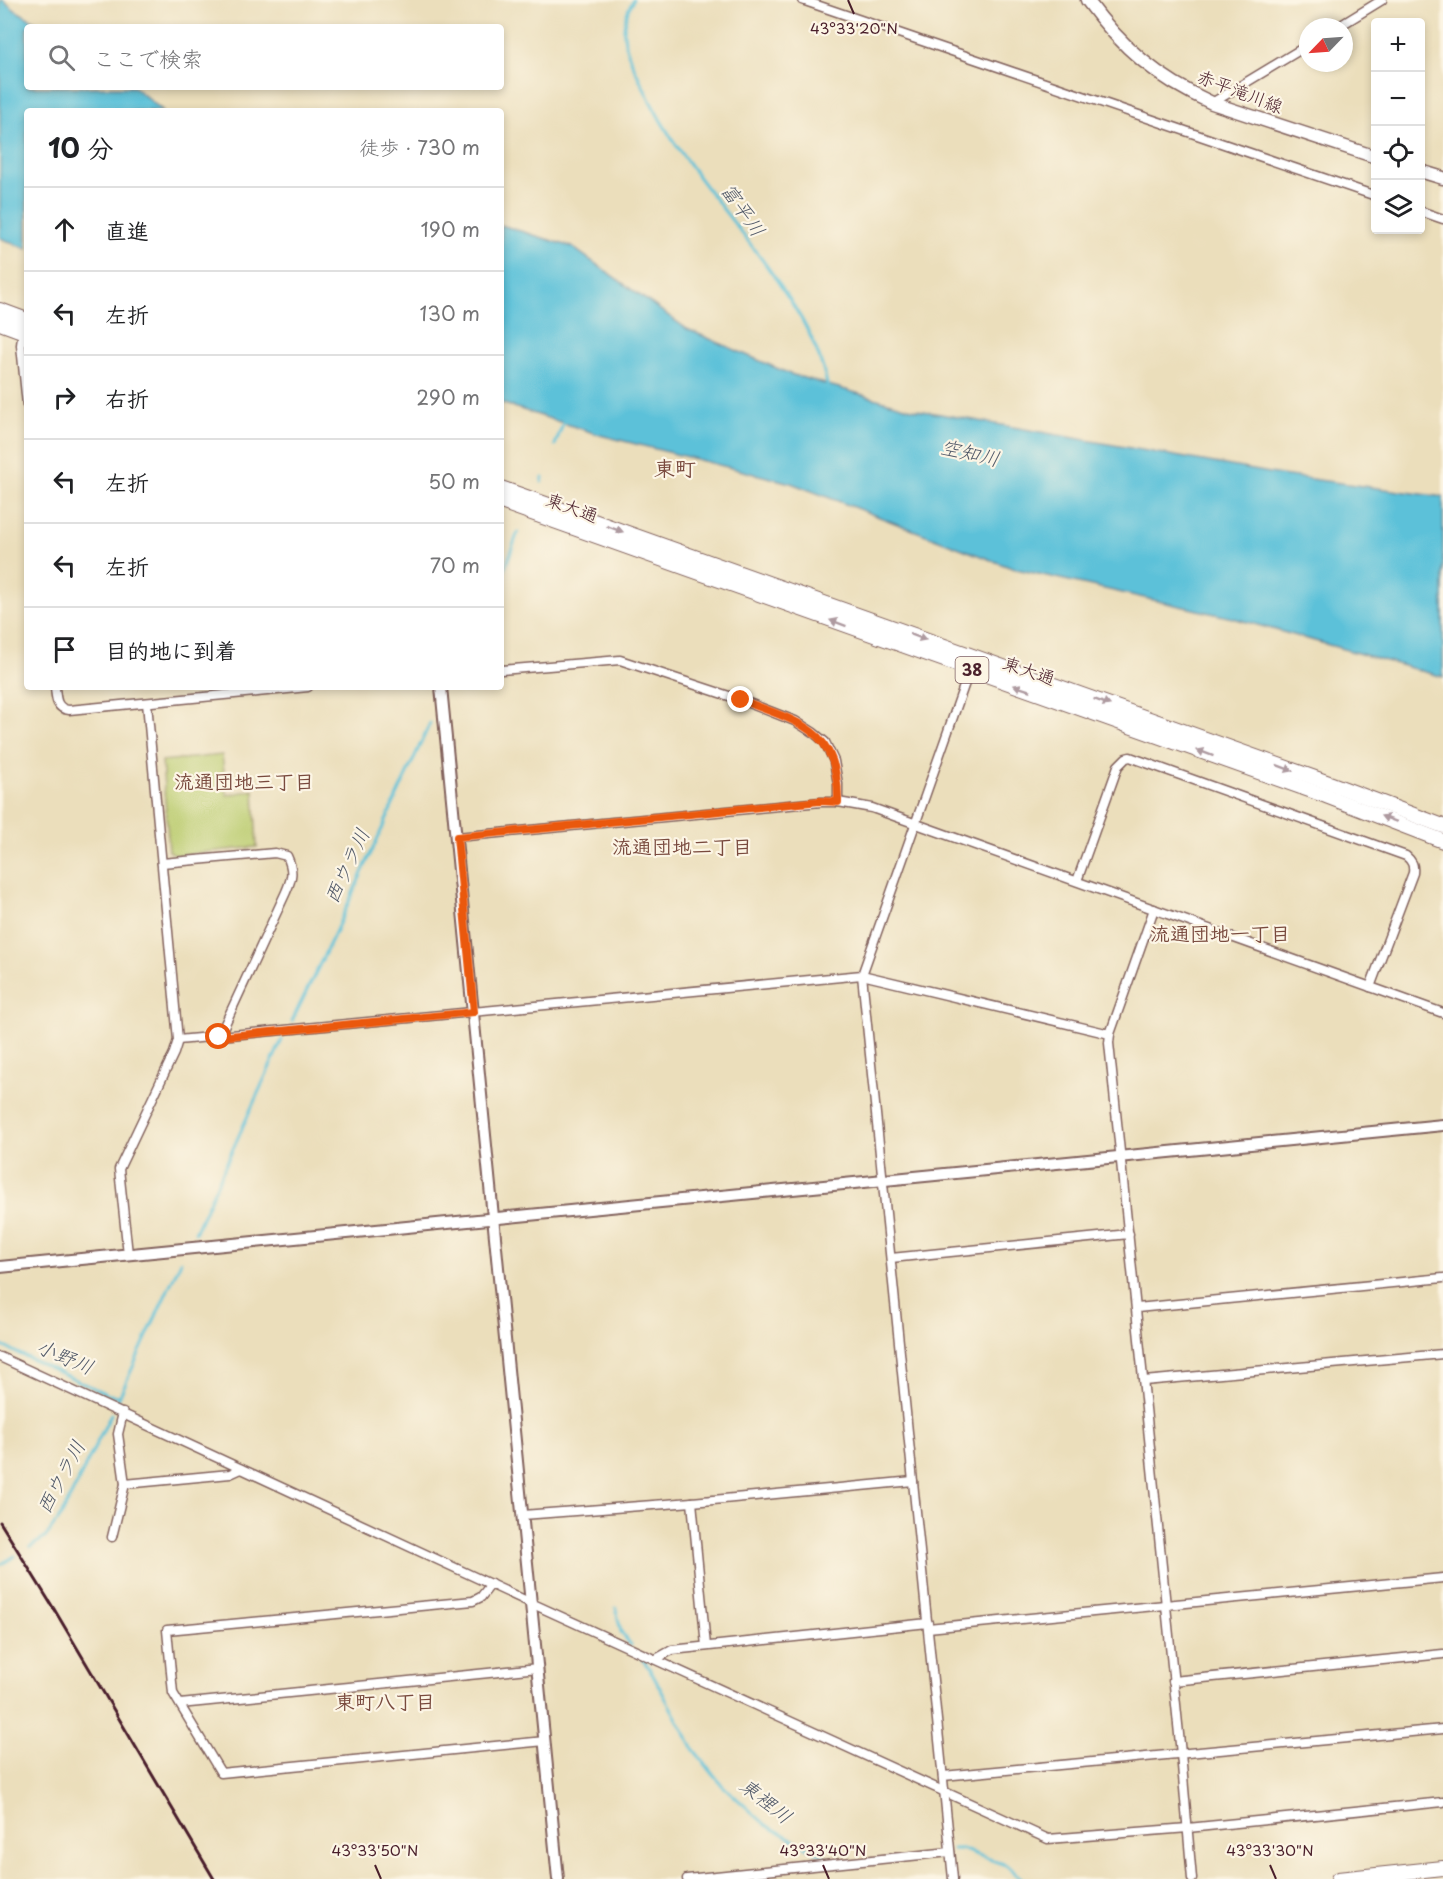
<!DOCTYPE html>
<html lang="ja">
<meta charset="utf-8">
<style>
:root{--surface:#fff;--page:#f2f2f2;--text:#202124;--muted:#757577;--line:#e0e0e0}
body{margin:0;font-family:"Playpen Sans","Klee One",sans-serif;background:var(--page);color:var(--text)}
.controls{position:absolute;right:18px;top:18px;display:grid;overflow:hidden;border-radius:6px;box-shadow:0 3px 9px #0003}
.controls button{width:54px;height:54px;display:grid;place-items:center;padding:0;border:0;border-bottom:2px solid var(--line);background:var(--surface);color:var(--text);font:30px sans-serif}
.compass{position:absolute;left:1299px;top:18px;width:54px;height:54px;border-radius:50%;background:var(--surface);box-shadow:0 3px 9px #0003;rotate:245deg}
.stop{position:absolute;width:18px;height:18px;margin:-14px;border:4px solid #ea580c;border-radius:50%;background:#fff}
.stop.end{background:#ea580c;border-color:#fff;box-shadow:0 2px 6px #0008}
.list{margin:0;padding:0;list-style:none}
h2{display:flex;justify-content:space-between;align-items:center;height:78px;margin:0;padding:0 24px;font-size:26px}
h2 small{font-size:20px;font-weight:400;color:var(--muted)}
.list li{display:grid;grid-template-columns:39px 1fr auto;gap:18px;align-items:center;box-sizing:border-box;height:84px;padding:0 24px;border-top:2px solid var(--line)}
.list b{display:block;font-size:22px;white-space:nowrap}
.list em{font-size:20px;font-style:normal;color:var(--muted)}
.icon{flex:none;width:33px;height:33px;fill:none;stroke:currentColor;stroke-width:2;stroke-linecap:round;stroke-linejoin:round}
.map{position:relative;flex:none;width:1443px;height:1879px;overflow:hidden}
.search{position:absolute;background:var(--surface);box-shadow:0 3px 9px #0003;left:24px;top:24px;width:480px;height:66px;display:flex;align-items:center;gap:15px;box-sizing:border-box;padding:0 21px;border-radius:6px;color:var(--muted);font-size:22px}
.panel{position:absolute;background:var(--surface);box-shadow:0 3px 9px #0003;left:24px;top:108px;width:480px;height:582px;border-radius:6px}
.map>svg:first-child{display:block}
.green{fill:#bbcc6f;stroke:#82764d;stroke-width:1.5}
.water{fill:#5bc1d9;stroke:#527082;stroke-width:1.5}
.lines{fill:none;stroke-linecap:round;stroke-linejoin:round}
.stream{stroke:#5bc1d9;stroke-width:3}
.minor-casing{stroke:#82625d;stroke-width:11}
.tertiary-casing{stroke:#82625d;stroke-width:14}
.secondary-casing{stroke:#82625d;stroke-width:15}
.trunk-casing{stroke:#82625d;stroke-width:16}
.minor{stroke:#fff;stroke-width:8}
.tertiary{stroke:#fff;stroke-width:10}
.secondary{stroke:#fff;stroke-width:12}
.trunk{stroke:#fff;stroke-width:14}
.rail{stroke:#4a1f2b;stroke-width:3}
.oneway{fill:#ae9aa0}
.route{stroke:#ea580c;stroke-width:8}
.ticks{fill:none;stroke:#4a1f2b;stroke-width:2}
.labels{text-anchor:middle;stroke-width:4.5;stroke-linejoin:round;paint-order:stroke}
.shield{fill:#fcf5e5;stroke:#7f5f63;stroke-width:1.5}
.shield-label{font-size:16px;font-weight:bold;fill:#4a1f2b}
.street-label{font-size:18px;fill:#4a1f2b;stroke:#fcf5e5}
.water-label{font-size:20px;font-style:italic;fill:#505868;stroke:#fcf5e5}
.neighbourhood-label{font-size:20px;font-weight:bold;fill:#794a3e;stroke:#fcf5e5}
.quarter-label{font-size:21px;font-weight:bold;fill:#794a3e;stroke:#fcf5e5}
.ticks-label{font-size:15px;text-anchor:middle;fill:#4a1f2b;stroke:#fcf5e5;stroke-width:4.5;stroke-linejoin:round;paint-order:stroke}
</style>
<div class="map">
<svg width="1443" height="1879" viewBox="0 0 1443 1879">
<rect width="100%" height="100%" fill="#fcf5e5"/>
<filter id="ink" filterUnits="userSpaceOnUse"><feTurbulence type="fractalNoise" baseFrequency=".0167" numOctaves="2"/><feDisplacementMap in="SourceGraphic" scale="12" xChannelSelector="R" yChannelSelector="G"/><feConvolveMatrix kernelMatrix="1 2 1 2 8 2 1 2 1" color-interpolation-filters="sRGB"/></filter>
<filter id="wash" filterUnits="userSpaceOnUse"><feTurbulence type="fractalNoise" baseFrequency=".008" numOctaves="4" result="noise"/><feDisplacementMap in="SourceGraphic" scale="24" xChannelSelector="R" yChannelSelector="G"/><feGaussianBlur stdDeviation="1.35" result="paint"/><feColorMatrix in="noise" values="0 0 0 0 0 0 0 0 0 0 0 0 0 0 0 0 0 1.4 0 .05"/><feComposite in="paint" operator="in"/></filter>
<g filter="url(#wash)">
<rect width="100%" height="100%" fill="#ebdebb"/>
<path class="green" d="M222 755 227 795 254 790 257 847 176 855 169 851 162 761Z"/>
<g class="water">
<path d="M0 0H3L15 10 44 27H27V87H134L163 111H27V249L0 238Z"/>
<path d="M501 225 572 247 687 329 790 374 912 409 1281 475 1443 497V677L1233 618 1012 568 791 483 600 435 501 403Z"/>
</g>
<g class="lines">
<g class="stream">
<path d="M633 0C627 11 623 22 624 35 626 53 635 69 643 86 682 173 755 237 802 320 814 341 823 364 828 388"/>
<path d="M555 445 564 421"/>
<path d="M542 482 543 478"/>
<path d="M501 579 518 532"/>
<path d="M292 1021 333 937 430 723"/>
<path d="M195 1233 282 1040"/>
<path d="M0 1345 109 1395 119 1396"/>
<path d="M117 1402 181 1261"/>
<path d="M30 1547 45 1538 62 1514 111 1414"/>
<path d="M0 1565 15 1556"/>
<path d="M616 1608 621 1632 631 1645"/>
<path d="M639 1655 649 1668 694 1750 722 1785 766 1825 833 1861"/>
<path d="M953 1849H961L1006 1865 1022 1879"/>
</g>
</g>
</g>
<g filter="url(#ink)">
<g class="lines">
<defs>
<g id="minor">
<path d="M802 0 1376 196"/>
<path d="M1338 27 1382 0"/>
<path d="M1212 103 1308 45"/>
<path d="M1420 211 1443 219"/>
<path d="M23 329 21 345 27 405"/>
<path d="M501 670 620 660 741 700 795 721 814 733 825 742 834 761 838 784V802"/>
<path d="M55 687C56 698 56 709 69 710L308 687"/>
<path d="M457 837 821 802H838L872 808 1443 1013"/>
<path d="M162 863 275 853 287 856C294 871 292 878 286 892L219 1037"/>
<path d="M1077 881 1118 766 1126 758 1130 757 1406 856C1412 861 1414 865 1413 873L1370 987"/>
<path d="M1154 909 1110 1034 1109 1043 1181 1754 1192 1879"/>
<path d="M178 1040 862 975 1110 1034"/>
<path d="M128 1254 119 1169 174 1053 178 1040 147 703"/>
<path d="M891 1258 1129 1234"/>
<path d="M1137 1308 1443 1278"/>
<path d="M0 1357 531 1603 1048 1839 1188 1828 1443 1802"/>
<path d="M1144 1381 1443 1354"/>
<path d="M125 1484 230 1474 241 1469"/>
<path d="M692 1502 706 1646"/>
<path d="M523 1515 692 1502 913 1481"/>
<path d="M112 1537 125 1484 118 1434 123 1413"/>
<path d="M491 1584 481 1597 473 1601 167 1630 173 1693 221 1773 545 1741"/>
<path d="M928 1628 1443 1578"/>
<path d="M656 1659 672 1650 928 1623"/>
<path d="M1173 1681 1443 1654"/>
<path d="M180 1704 538 1668"/>
<path d="M943 1776 1443 1729"/>
<path d="M687 1879 950 1852"/>
<path d="M953 1879 862 975 971 666"/>
</g>
<g id="tertiary">
<path d="M441 687 558 1879"/>
<path d="M0 1267 1443 1125"/>
</g>
<g id="secondary">
<path d="M1087 0C1122 48 1157 78 1212 103L1376 157"/>
<path d="M1420 171 1443 178"/>
</g>
<g id="trunk">
<path d="M0 310 27 320"/>
<path d="M0 323 27 333"/>
<path d="M501 488 1332 784 1443 826"/>
<path d="M501 502 1326 796 1443 841"/>
<path d="M1338 1879 1443 1868"/>
</g>
</defs>
<use href="#minor" class="minor-casing"/>
<use href="#tertiary" class="tertiary-casing"/>
<use href="#secondary" class="secondary-casing"/>
<use href="#trunk" class="trunk-casing"/>
<use href="#minor" class="minor"/>
<use href="#tertiary" class="tertiary"/>
<use href="#secondary" class="secondary"/>
<use href="#trunk" class="trunk"/>
<path class="rail" d="M0 1522 54 1609 214 1879"/>
</g>
<defs><path id="oneway-solid" d="M-6-.8H1V-3.2L6.5 0L1 3.2V.8H-6Z" transform="scale(1.5)"/></defs>
<g class="oneway">
<use href="#oneway-solid" transform="translate(615 529) rotate(20)"/>
<use href="#oneway-solid" transform="translate(838 623) rotate(-160)"/>
<use href="#oneway-solid" transform="translate(918 637) rotate(20)"/>
<use href="#oneway-solid" transform="translate(1022 688) rotate(-161)"/>
<use href="#oneway-solid" transform="translate(1102 702) rotate(20)"/>
<use href="#oneway-solid" transform="translate(1205 753) rotate(-160)"/>
<use href="#oneway-solid" transform="translate(1285 768) rotate(20)"/>
<use href="#oneway-solid" transform="translate(1389 819) rotate(-159)"/>
</g>
</g>
<g class="lines" filter="url(#ink)">
<path class="route" d="M219 1037 474 1012 457 837 820 801 838 802C839 728 800 723 741 700"/>
</g>
<path class="ticks" d="M848 0 854 14M375 1865 381 1879M823 1865 829 1879M1270 1865 1276 1879"/>
<g class="labels">
<rect class="shield" x="955.5" y="657" width="33" height="26" rx="4.5"/>
<g class="shield-label">
<text x="972" y="676">38</text>
</g>
<g class="street-label">
<text transform="translate(1240 92) rotate(21)" y="6">赤平滝川線</text>
<text transform="translate(572 508) rotate(20)" y="6">東大通</text>
<text transform="translate(1029 671) rotate(19)" y="6">東大通</text>
</g>
<g class="water-label">
<text transform="translate(743 210) rotate(55)" y="7">富平川</text>
<text transform="translate(970 453) rotate(13)" y="7">空知川</text>
<text transform="translate(347 866) rotate(-65)" y="7">西ウラ川</text>
<text transform="translate(65 1357) rotate(23)" y="7">小野川</text>
<text transform="translate(61 1477) rotate(-62)" y="7">西ウラ川</text>
<text transform="translate(766 1801) rotate(38)" y="7">東裡川</text>
</g>
<g class="neighbourhood-label">
<text x="244" y="789">流通団地三丁目</text>
<text x="682" y="854">流通団地二丁目</text>
<text x="1220" y="941">流通団地一丁目</text>
<text x="385" y="1709">東町八丁目</text>
</g>
<g class="quarter-label">
<text x="675" y="476">東町</text>
</g>
</g>
<g class="ticks-label">
<text x="854" y="34">43°33'20"N</text>
<text x="375" y="1856">43°33'50"N</text>
<text x="823" y="1856">43°33'40"N</text>
<text x="1270" y="1856">43°33'30"N</text>
</g>
</svg>
<div class="controls">
<button>+</button>
<button>−</button>
<button><svg class="icon" aria-label="locate" viewBox="0 0 24 24"><circle cx="12" cy="12" r="6"/><path d="M12 2v4M12 18v4M2 12h4M18 12h4"/></svg></button>
<button><svg class="icon" aria-label="layers" viewBox="0 0 24 24"><path d="M12 4l9 5-9 5-9-5zM3 14l9 5 9-5"/></svg></button>
</div>
<svg class="compass" viewBox="-18 -18 36 36"><path d="M0-13l5 13h-10z" fill="#e53935"/><path d="M0 13l5-13h-10z" fill="#757577"/></svg>
<div class="stop" style="left:219px;top:1037px"></div>
<div class="stop end" style="left:741px;top:700px"></div>
<div class="search"><svg class="icon" aria-label="search" viewBox="0 0 24 24"><circle cx="10" cy="10" r="6"/><path d="M15 15l6 6"/></svg>ここで検索</div>
<section class="panel">
<h2>10 分<small>徒歩 · 730 m</small></h2>
<ul class="list">
<li><svg class="icon" aria-label="ahead" viewBox="0 0 24 24"><path d="M12 20V5M6 11l6-6 6 6"/></svg><div><b>直進</b></div><em>190 m</em></li>
<li><svg class="icon" aria-label="left" viewBox="0 0 24 24"><path d="M17 20v-9H6M10 6l-5 5 5 5"/></svg><div><b>左折</b></div><em>130 m</em></li>
<li><svg class="icon" aria-label="right" viewBox="0 0 24 24"><path d="M7 20v-9h11M14 6l5 5-5 5"/></svg><div><b>右折</b></div><em>290 m</em></li>
<li><svg class="icon" aria-label="left" viewBox="0 0 24 24"><path d="M17 20v-9H6M10 6l-5 5 5 5"/></svg><div><b>左折</b></div><em>50 m</em></li>
<li><svg class="icon" aria-label="left" viewBox="0 0 24 24"><path d="M17 20v-9H6M10 6l-5 5 5 5"/></svg><div><b>左折</b></div><em>70 m</em></li>
<li><svg class="icon" aria-label="arrive" viewBox="0 0 24 24"><path d="M6 21V4h12l-3 4 3 4H6"/></svg><div><b>目的地に到着</b></div></li>
</ul>
</section>
</div>
